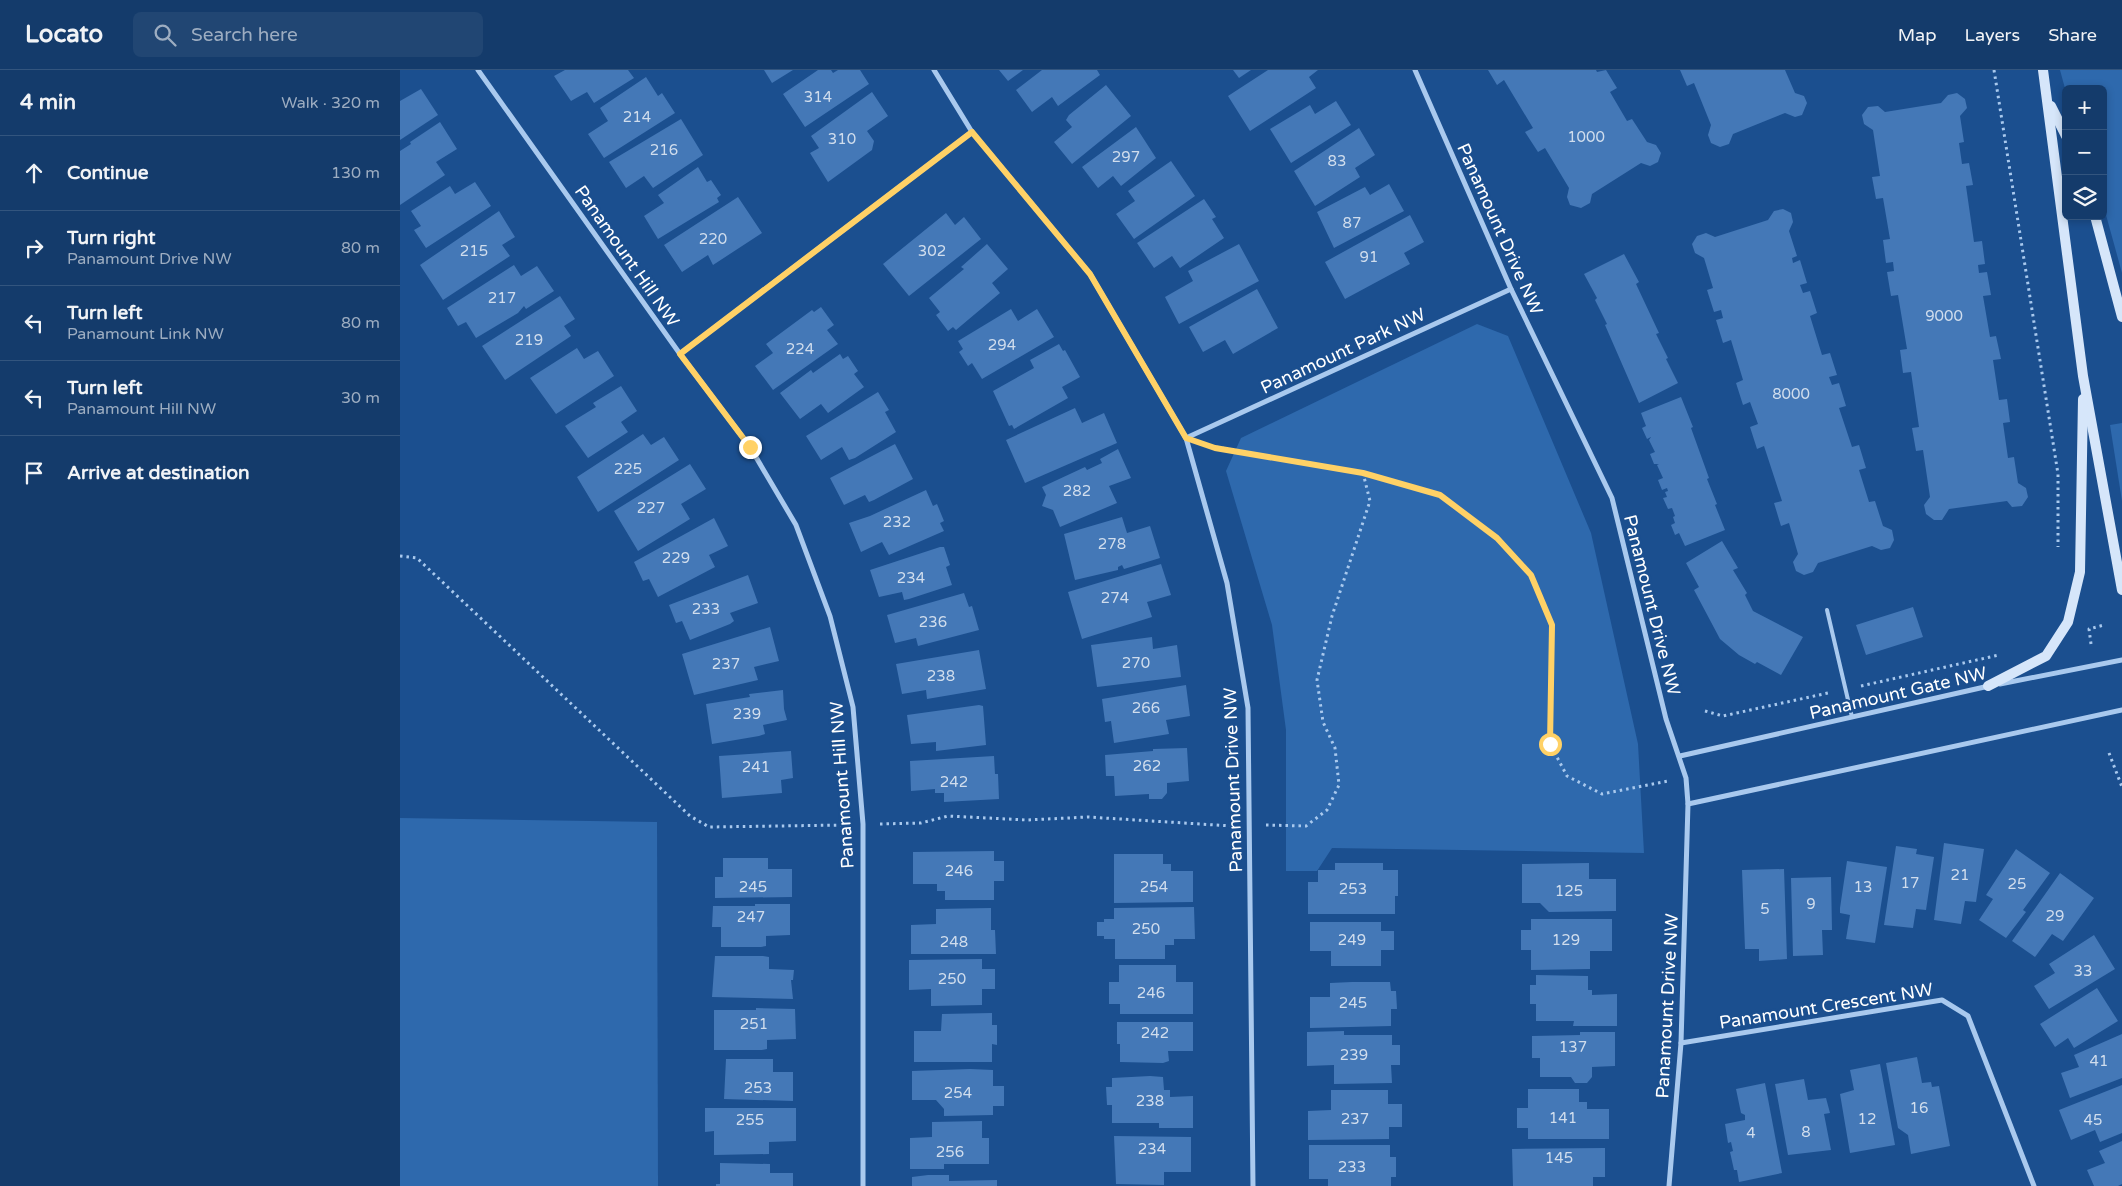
<!DOCTYPE html>
<meta charset="utf-8">
<style>
:root{--surface:#143b6b;--page:#214673;--text:#f1f3f6;--muted:#9dadc1;--line:#33557e}
body{margin:0;font-family:"Varela Round",sans-serif;background:var(--page);color:var(--text)}
.controls{position:absolute;right:15px;top:15px;display:grid;overflow:hidden;border-radius:8px;box-shadow:0 2px 8px #0003}
.controls button{width:45px;height:45px;display:grid;place-items:center;padding:0;border:0;border-bottom:1px solid var(--line);background:var(--surface);color:var(--text);font:25px sans-serif}
.stop{position:absolute;width:15px;height:15px;margin:-11px;border:4px solid #ffd166;border-radius:50%;background:#fff}
.stop.end{background:#ffd166;border-color:#fff;box-shadow:0 1px 5px #0008}
.list{margin:0;padding:0;list-style:none}
h2{display:flex;justify-content:space-between;align-items:center;height:65px;margin:0;padding:0 20px;font-size:21px}
h2 small{font-size:16px;font-weight:400;color:var(--muted)}
.list li{display:grid;grid-template-columns:32px 1fr auto;gap:15px;align-items:center;box-sizing:border-box;height:75px;padding:0 20px;border-top:1px solid var(--line)}
.list b{display:block;font-size:19px;white-space:nowrap}
.list p{margin:0;font-size:16px;white-space:nowrap;color:var(--muted)}
.list em{font-size:16px;font-style:normal;color:var(--muted)}
.icon{flex:none;width:28px;height:28px;fill:none;stroke:currentColor;stroke-width:2;stroke-linecap:round;stroke-linejoin:round}
.map{position:relative;flex:none;width:1722px;height:1116px;overflow:hidden}
header{display:flex;align-items:center;gap:30px;box-sizing:border-box;height:70px;padding:0 25px;background:var(--surface);border-bottom:1px solid var(--line)}
header strong{font-size:24px}
nav{display:flex;gap:28px;margin-inline-start:auto;font-size:18px}
.search{width:350px;height:45px;background:var(--page);display:flex;align-items:center;gap:12px;box-sizing:border-box;padding:0 18px;border-radius:8px;color:var(--muted);font-size:19px}
main{display:flex}
aside{flex:1;background:var(--surface)}
.map>svg:first-child{display:block}
.green{fill:#2e69ad}
.building{fill:#4478b7}
.lines{fill:none;stroke-linecap:round;stroke-linejoin:round}
.path{stroke:#a9c9ee;stroke-width:3;stroke-dasharray:2.5 4;stroke-linecap:butt}
.service{stroke:#a9c9ee;stroke-width:4}
.minor{stroke:#a9c9ee;stroke-width:5}
.secondary{stroke:#d6e6fa;stroke-width:10}
.route{stroke:#ffd166;stroke-width:6}
.labels{text-anchor:middle;stroke-width:5;stroke-linejoin:round;paint-order:stroke}
.number-label{font-size:15px;fill:#d0dded}
.street-label{font-size:18px;fill:#fff;stroke:#1b4f8f}
</style>
<header>
<strong>Locato</strong>
<div class="search"><svg class="icon" aria-label="search" viewBox="0 0 24 24"><circle cx="10" cy="10" r="6"/><path d="M15 15l6 6"/></svg>Search here</div>
<nav><a>Map</a><a>Layers</a><a>Share</a></nav>
</header>
<main>
<aside>
<h2>4 min<small>Walk · 320 m</small></h2>
<ul class="list">
<li><svg class="icon" aria-label="ahead" viewBox="0 0 24 24"><path d="M12 20V5M6 11l6-6 6 6"/></svg><div><b>Continue</b></div><em>130 m</em></li>
<li><svg class="icon" aria-label="right" viewBox="0 0 24 24"><path d="M7 20v-9h11M14 6l5 5-5 5"/></svg><div><b>Turn right</b><p>Panamount Drive NW</p></div><em>80 m</em></li>
<li><svg class="icon" aria-label="left" viewBox="0 0 24 24"><path d="M17 20v-9H6M10 6l-5 5 5 5"/></svg><div><b>Turn left</b><p>Panamount Link NW</p></div><em>80 m</em></li>
<li><svg class="icon" aria-label="left" viewBox="0 0 24 24"><path d="M17 20v-9H6M10 6l-5 5 5 5"/></svg><div><b>Turn left</b><p>Panamount Hill NW</p></div><em>30 m</em></li>
<li><svg class="icon" aria-label="arrive" viewBox="0 0 24 24"><path d="M6 21V4h12l-3 4 3 4H6"/></svg><div><b>Arrive at destination</b></div></li>
</ul>
</aside>
<div class="map">
<svg width="1722" height="1116" viewBox="0 0 1722 1116">
<rect width="100%" height="100%" fill="#1b4f8f"/>
<g class="green">
<path d="M1660 0H1722V203L1703 134V19H1666V22Z"/>
<path d="M1077 254 1108 266 1191 463 1238 674 1244 783 932 778 917 801H886V660L872 555 826 401 841 368Z"/>
<path d="M1722 353V431L1710 355Z"/>
<path d="M0 748 257 752 258 1116H0Z"/>
</g>
<g class="building">
<path d="M165 0H228L234 8 194 33 187 22 171 31 154 6Z"/>
<path d="M364 0H393L372 13Z"/>
<path d="M418 0H431L433 3 438 0H460L469 14 405 57 383 24Z"/>
<path d="M599 0H623L608 11Z"/>
<path d="M642 0H697L700 5 658 36 652 27 632 42 616 20Z"/>
<path d="M833 0H851L839 8Z"/>
<path d="M868 0H918L909 7 916 18 850 61 828 26Z"/>
<path d="M1088 0H1196L1197 2 1206 0 1217 18 1210 22 1227 51 1232 49 1247 72 1256 75 1261 83 1258 92 1250 96 1241 93 1192 124 1190 133 1181 138 1170 135 1167 127 1169 118 1145 78 1138 82 1125 62 1133 58 1104 10 1097 15Z"/>
<path d="M1280 0H1385L1395 23 1404 26 1407 33 1402 45 1395 47 1385 43 1333 64 1329 74 1320 77 1311 73 1308 65 1311 55 1294 13 1287 16Z"/>
<path d="M246 7 258 26 262 23 275 43 204 88 188 64 208 51 200 38Z"/>
<path d="M706 15 731 46 672 94 654 72 672 57 666 50 669 45Z"/>
<path d="M21 19 38 45 0 70V31Z"/>
<path d="M472 22 488 46 467 61 474 71 472 80 428 112 410 83 419 78 411 66Z"/>
<path d="M1557 23 1565 29 1567 38 1560 46 1564 72 1559 73 1562 94 1569 93 1573 115 1566 116 1574 172 1582 171 1585 194 1578 195 1579 203 1587 202 1591 225 1583 226 1590 267 1596 266 1601 289 1593 290 1599 330 1607 329 1610 352 1603 353 1608 388 1614 387 1618 413 1626 418 1628 427 1622 436 1612 437 1607 431 1549 439 1542 450H1534L1526 444 1524 435 1530 427 1523 380 1516 381 1512 358 1519 357 1511 302 1503 303 1500 280 1507 279 1498 225 1491 226 1487 202 1494 201 1493 192 1486 193 1483 170 1490 169 1483 128 1476 129 1472 107 1480 106 1473 60 1464 54 1462 45 1468 37 1478 36 1485 42 1541 33 1548 25Z"/>
<path d="M936 31 951 55 891 93 870 59 910 35 915 44Z"/>
<path d="M281 49 303 85 253 118 244 106 226 118 209 92Z"/>
<path d="M40 52 57 79 36 92 45 105 0 135V81L11 74 10 72Z"/>
<path d="M736 57 756 88 721 116 713 106 698 118 682 97Z"/>
<path d="M959 58 975 85 955 98 960 107 915 136 894 101Z"/>
<path d="M771 91 795 126 734 169 716 144 735 131 728 121Z"/>
<path d="M298 97 307 112 311 110 321 125 317 128 319 132 258 169 244 146 264 133 258 125Z"/>
<path d="M75 112 91 136 26 178 14 160 21 156 11 141 50 116 55 124Z"/>
<path d="M989 114 1004 141 934 178 917 142 965 117 970 125Z"/>
<path d="M338 127 362 163 313 195 308 185 282 202 264 175Z"/>
<path d="M804 129 816 147 812 149 824 168 780 198 772 186 754 198 737 173Z"/>
<path d="M1383 139 1391 143 1393 152 1389 161 1397 186 1392 188 1393 193 1400 190 1407 213 1400 215 1403 223 1410 221 1417 243 1410 246 1422 285 1430 283 1437 305 1429 307 1432 315 1439 313 1446 336 1439 338 1452 377 1459 375 1466 398 1459 400 1469 432 1475 431 1483 456 1492 460 1494 470 1490 478 1481 480 1472 476 1418 493 1413 502 1404 505 1396 501 1393 492 1398 484 1389 453 1381 456 1374 433 1382 431 1364 376 1357 379 1350 357 1358 354 1350 332 1343 335 1336 313 1343 310 1331 270 1323 273 1316 250 1323 248 1321 240 1314 242 1307 220 1313 218 1304 188 1295 183 1292 174 1297 166 1306 163 1315 167 1368 150 1374 141Z"/>
<path d="M99 141 115 167 102 175 110 186 43 230 20 195Z"/>
<path d="M546 143 555 155 564 147 581 169 509 226 483 194Z"/>
<path d="M1010 145 1024 172 1004 183 1010 194 945 229 925 192Z"/>
<path d="M587 174 608 199 592 213 600 223 556 260 553 257 548 261 536 245 540 242 529 228 564 199 561 197Z"/>
<path d="M839 174 859 211 779 254 765 227 793 211 788 201Z"/>
<path d="M1224 184 1239 212 1236 214 1259 263 1256 264 1268 288 1266 289 1278 313 1239 333 1205 255 1207 254 1195 230 1197 228 1184 204Z"/>
<path d="M114 195 121 206 137 196 154 221 126 239 124 236 118 243 76 268 66 252 58 256 47 238Z"/>
<path d="M857 219 878 258 833 284 825 270 803 282 789 257Z"/>
<path d="M160 226 175 249 164 256 171 266 105 310 82 276Z"/>
<path d="M421 237 434 255 427 260 438 274 373 320 355 296 373 283 366 274 412 240 414 242Z"/>
<path d="M611 239 618 251 637 239 654 267 582 309 572 293 568 296 559 282 563 279 558 271Z"/>
<path d="M659 274 663 281 665 280 680 307 662 317 668 328 614 359 612 355 609 356 593 321 634 298 630 290Z"/>
<path d="M177 278 184 289 198 281 214 306 156 344 130 308Z"/>
<path d="M440 284 443 289 448 286 458 301 454 304 464 317 428 343 421 334 400 349 380 323 411 300 413 303Z"/>
<path d="M221 316 237 341 221 352 228 362 188 388 165 356 196 337 193 333Z"/>
<path d="M478 322 489 340 485 342 496 362 455 388 449 390 442 377 421 390 406 366Z"/>
<path d="M1281 327 1293 357 1291 358 1309 408 1307 409 1317 434 1315 435 1325 460 1285 476 1279 463 1275 465 1271 455 1275 453 1273 447 1275 446 1272 438 1268 439 1263 428 1267 427 1265 422 1268 421 1267 418 1262 420 1258 410 1263 408 1257 395 1259 394H1254L1250 384 1255 382 1249 370 1251 367 1247 369 1242 358 1246 356 1241 343Z"/>
<path d="M675 338 682 353 704 343 717 373 625 413 606 370Z"/>
<path d="M243 364 251 375 264 367 279 390 198 442 177 407Z"/>
<path d="M495 374 513 409 474 430 469 432 465 425 444 435 430 408Z"/>
<path d="M718 379 731 408 709 416 717 433 660 457 653 440 642 436 646 425 642 417 685 397 687 400 702 393 700 389Z"/>
<path d="M290 394 306 419 281 434 290 449 238 481 214 441Z"/>
<path d="M526 420 533 436 537 434 544 451 540 453 544 461 489 485 482 472 461 482 449 453 470 446Z"/>
<path d="M722 447 727 463 750 456 760 488 724 499 722 495 718 497V500L675 510 664 464Z"/>
<path d="M314 448 328 476 309 485 315 497 258 527 249 509 243 511 234 492Z"/>
<path d="M1322 471 1338 498 1333 500 1347 523 1345 525 1353 541 1403 567 1381 605 1357 592 1355 594 1339 585 1320 569 1294 520 1299 517 1286 493Z"/>
<path d="M540 477H544L550 495 546 497 552 515 509 529 504 530 502 522 479 527 470 500Z"/>
<path d="M761 494 771 525 747 532 752 547 682 569 668 522Z"/>
<path d="M348 505 358 533 330 543 334 551 330 554 290 570 282 551 276 553 269 535Z"/>
<path d="M564 523 569 537 572 536 579 560 518 576 516 568 495 573 487 545Z"/>
<path d="M1513 537 1523 567 1466 585 1456 555Z"/>
<path d="M370 557 379 591 354 597 358 610 294 625 282 584Z"/>
<path d="M752 567 753 579 777 575 781 607 697 617 691 575Z"/>
<path d="M579 580 586 619 527 629 526 620 502 624 496 594Z"/>
<path d="M786 615 790 646 766 650 769 664 714 673 711 651 705 652 702 629Z"/>
<path d="M383 620 384 639 387 650 363 655 365 664 359 666 312 674 306 634 350 627 349 624Z"/>
<path d="M579 635 583 636 586 675 536 681V672L511 674 507 645Z"/>
<path d="M787 678 789 711 767 713V723L762 729H749V724L715 726 714 706H706L705 685 753 681V679Z"/>
<path d="M391 681 393 708 381 710 382 723 322 728 319 686Z"/>
<path d="M594 686 595 704H598L599 729 544 732V723H535V719L511 721 510 691Z"/>
<path d="M1544 773 1584 779 1576 832 1565 831 1561 854 1534 850Z"/>
<path d="M1496 776 1517 779 1516 784 1534 787 1526 840 1516 839 1513 858 1484 855Z"/>
<path d="M1616 779 1650 803 1623 840 1626 842 1606 868 1579 850 1593 829 1586 825Z"/>
<path d="M594 781V791H604V811H594V830H545V821H537V814H513V782Z"/>
<path d="M714 784H763V794H771V801H793V832L714 833Z"/>
<path d="M323 788H368V799H392V827L315 828V807H323Z"/>
<path d="M1447 791 1487 797 1475 873 1446 869 1450 845 1440 843V838Z"/>
<path d="M935 793H983V800H998V826H995V844H908V812H918V800H935Z"/>
<path d="M1189 793V809H1216V841L1149 842 1140 833H1122V794Z"/>
<path d="M1384 799 1387 889 1359 891V879H1345L1342 800Z"/>
<path d="M1660 803 1694 828 1663 871 1652 864 1635 887 1612 871Z"/>
<path d="M1431 807 1432 860H1422L1423 885 1393 886 1391 808Z"/>
<path d="M355 834H390V865L366 866V876L361 877H321V857H312L313 836H355Z"/>
<path d="M794 837 795 869H774V875H765V889H715V869H704V866H697V852H704V849H714V838Z"/>
<path d="M591 838V860H595L596 884H511V855L536 854V839Z"/>
<path d="M1131 849H1212V881H1190V899L1131 900V880H1121V860H1131Z"/>
<path d="M910 852H981V861H994V880H981V896H931V881H910Z"/>
<path d="M1694 865 1715 899 1649 939 1634 916 1655 903 1649 894Z"/>
<path d="M315 886H363L369 887V899L394 900 393 910H391L393 929 312 927Z"/>
<path d="M582 889V899H595V919H582V935L531 936V919L509 920V890Z"/>
<path d="M719 895H776V912H793V944H720V934H709V912H719Z"/>
<path d="M1136 905 1188 906V920H1192V925L1217 924V956H1173L1174 951H1136V934H1130V915H1136Z"/>
<path d="M952 912H990L991 921H996L997 939H991V956L910 958V927H930V913Z"/>
<path d="M1697 918 1718 951 1674 978 1668 968 1655 977 1640 954Z"/>
<path d="M356 938 395 939 396 969 367 970V979L362 980H314V940H356Z"/>
<path d="M592 943V955H597V975L592 974V992H514V961H541L542 944Z"/>
<path d="M717 952H793V981H768L769 991 763 993 720 992V974H717Z"/>
<path d="M944 961V965H992V975H1000V995H991L992 1013 934 1014V995L907 996V962Z"/>
<path d="M1180 962H1215V996L1192 997V1007L1187 1013H1175L1171 1007H1140V988H1132V966L1180 965Z"/>
<path d="M1722 964V1008L1670 1028 1661 1003 1679 997 1674 985Z"/>
<path d="M1517 987 1522 1013 1531 1012 1532 1017 1539 1016 1550 1076 1511 1084 1508 1065 1498 1058 1486 993Z"/>
<path d="M326 989H373V1002H393V1031L324 1029Z"/>
<path d="M1480 994 1495 1075 1450 1083 1440 1024 1454 1020 1450 1000Z"/>
<path d="M570 999 593 1000V1016H604V1036H593V1045L544 1046V1039L536 1030H512V1001Z"/>
<path d="M750 1006 763 1007 764 1020H770V1027L793 1026V1058H759V1053H712V1035H707L706 1017H712V1008Z"/>
<path d="M1404 1009 1408 1030 1426 1028 1430 1043 1424 1044 1431 1080 1388 1085 1375 1014Z"/>
<path d="M1365 1013 1382 1103 1339 1112 1337 1100H1334L1330 1082 1333 1081 1331 1072 1328 1073 1325 1054 1345 1050V1045L1341 1043 1336 1019Z"/>
<path d="M1722 1015V1063L1700 1072 1695 1060 1671 1070 1659 1040Z"/>
<path d="M1128 1019H1179V1032H1187V1039H1209V1069H1128V1058H1117V1038H1128Z"/>
<path d="M931 1020H988V1034H1002V1057H989V1069L908 1070V1041L931 1040Z"/>
<path d="M305 1038H396V1071L369 1072V1084L314 1085V1061L305 1062Z"/>
<path d="M582 1051V1068H589V1094H544V1099H510V1068L532 1067V1052Z"/>
<path d="M714 1066 791 1067V1102H764V1115L716 1114Z"/>
<path d="M1722 1071V1114L1718 1116H1694L1687 1100 1705 1093 1699 1081Z"/>
<path d="M909 1075H990V1087H996V1107H991V1116H928V1109H909Z"/>
<path d="M1205 1078V1107H1193V1116H1113L1112 1079Z"/>
<path d="M320 1093 370 1094V1103H393V1116H316V1114H320Z"/>
<path d="M528 1105H549V1111L597 1110V1116H512V1107Z"/>
</g>
<g class="lines">
<g class="path">
<path d="M1594 0 1658 404V477"/>
<path d="M810 376 963 403 1040 425 1097 468 1131 505 1152 555 1150 674 1167 706 1202 724 1268 711"/>
<path d="M0 486 17 488 290 746 309 757 446 755"/>
<path d="M1691 574 1689 559 1704 555"/>
<path d="M1461 616 1599 585"/>
<path d="M1305 641 1323 646 1428 623"/>
<path d="M1709 683 1722 717"/>
<path d="M480 754 521 753 548 746 627 750 688 747 832 756"/>
<path d="M866 755 906 756 927 740 939 715 935 678 923 652 917 610 932 546 970 431 963 403"/>
</g>
<path class="service" d="M1427 540 1452 647"/>
<g class="minor">
<path d="M78 0 280 284 350 377 396 455 430 546 453 637 463 754V1116"/>
<path d="M534 0 572 62 690 204 786 368 827 513 848 638 853 1116"/>
<path d="M1015 0 1111 219 1212 428 1266 649 1286 708 1288 734 1281 973 1269 1116"/>
<path d="M280 284 572 62"/>
<path d="M786 368 1111 219"/>
<path d="M1600 614 1722 590"/>
<path d="M1280 686 1589 616"/>
<path d="M1288 734 1722 640"/>
<path d="M1281 973 1542 930 1568 946 1634 1116"/>
</g>
<g class="secondary">
<path d="M1643 0 1683 306 1722 520"/>
<path d="M1651 36 1666 66"/>
<path d="M1695 146 1722 247"/>
<path d="M1588 616 1646 586 1668 552 1680 502 1683 329"/>
</g>
</g>
<g class="lines">
<path class="route" d="M350 377 280 284 572 62 690 204 786 368 815 378 963 403 1040 425 1097 468 1131 505 1152 555 1150 674"/>
</g>
<g class="labels">
<g class="number-label">
<text x="418" y="32">314</text>
<text x="237" y="52">214</text>
<text x="1186" y="72">1000</text>
<text x="442" y="74">310</text>
<text x="264" y="85">216</text>
<text x="726" y="92">297</text>
<text x="937" y="96">83</text>
<text x="952" y="158">87</text>
<text x="313" y="174">220</text>
<text x="74" y="186">215</text>
<text x="532" y="186">302</text>
<text x="969" y="192">91</text>
<text x="102" y="233">217</text>
<text x="1544" y="251">9000</text>
<text x="129" y="275">219</text>
<text x="602" y="280">294</text>
<text x="400" y="284">224</text>
<text x="1391" y="329">8000</text>
<text x="228" y="404">225</text>
<text x="677" y="426">282</text>
<text x="251" y="443">227</text>
<text x="497" y="457">232</text>
<text x="712" y="479">278</text>
<text x="276" y="493">229</text>
<text x="511" y="513">234</text>
<text x="715" y="533">274</text>
<text x="306" y="544">233</text>
<text x="533" y="557">236</text>
<text x="736" y="598">270</text>
<text x="326" y="599">237</text>
<text x="541" y="611">238</text>
<text x="746" y="643">266</text>
<text x="347" y="649">239</text>
<text x="747" y="701">262</text>
<text x="356" y="702">241</text>
<text x="554" y="717">242</text>
<text x="559" y="806">246</text>
<text x="1560" y="810">21</text>
<text x="1510" y="818">17</text>
<text x="1617" y="819">25</text>
<text x="353" y="822">245</text>
<text x="754" y="822">254</text>
<text x="1463" y="822">13</text>
<text x="953" y="824">253</text>
<text x="1169" y="826">125</text>
<text x="1411" y="839">9</text>
<text x="1365" y="844">5</text>
<text x="1655" y="851">29</text>
<text x="351" y="852">247</text>
<text x="746" y="864">250</text>
<text x="952" y="875">249</text>
<text x="1166" y="875">129</text>
<text x="554" y="877">248</text>
<text x="1683" y="906">33</text>
<text x="552" y="914">250</text>
<text x="751" y="928">246</text>
<text x="953" y="938">245</text>
<text x="354" y="959">251</text>
<text x="755" y="968">242</text>
<text x="1173" y="982">137</text>
<text x="954" y="990">239</text>
<text x="1699" y="996">41</text>
<text x="358" y="1023">253</text>
<text x="558" y="1028">254</text>
<text x="750" y="1036">238</text>
<text x="1519" y="1043">16</text>
<text x="1163" y="1053">141</text>
<text x="955" y="1054">237</text>
<text x="1467" y="1054">12</text>
<text x="350" y="1055">255</text>
<text x="1693" y="1055">45</text>
<text x="1406" y="1067">8</text>
<text x="1351" y="1068">4</text>
<text x="752" y="1084">234</text>
<text x="550" y="1087">256</text>
<text x="1159" y="1093">145</text>
<text x="952" y="1102">233</text>
</g>
<g class="street-label">
<text transform="translate(1100 159) rotate(66)" y="6">Panamount Drive NW</text>
<text transform="translate(227 186) rotate(55)" y="6">Panamount Hill NW</text>
<text transform="translate(943 281) rotate(-25)" y="6">Panamount Park NW</text>
<text transform="translate(1252 535) rotate(76)" y="6">Panamount Drive NW</text>
<text transform="translate(1498 623) rotate(-13)" y="6">Panamount Gate NW</text>
<text transform="translate(833 710) rotate(-92)" y="6">Panamount Drive NW</text>
<text transform="translate(442 715) rotate(-94)" y="6">Panamount Hill NW</text>
<text transform="translate(1267 936) rotate(-87)" y="6">Panamount Drive NW</text>
<text transform="translate(1426 936) rotate(-9)" y="6">Panamount Crescent NW</text>
</g>
</g>
</svg>
<div class="controls">
<button>+</button>
<button>−</button>
<button><svg class="icon" aria-label="layers" viewBox="0 0 24 24"><path d="M12 4l9 5-9 5-9-5zM3 14l9 5 9-5"/></svg></button>
</div>
<div class="stop" style="left:1150px;top:674px"></div>
<div class="stop end" style="left:350px;top:377px"></div>
</div>
</main>
